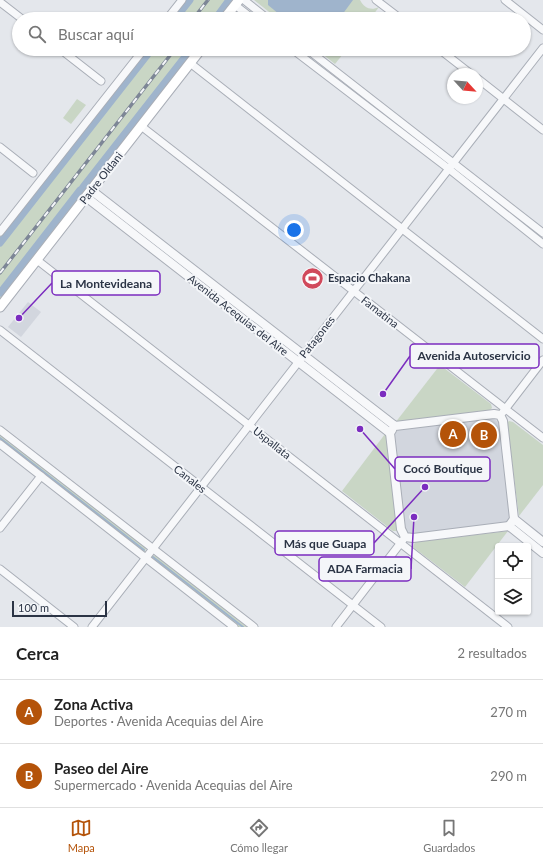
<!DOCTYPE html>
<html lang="es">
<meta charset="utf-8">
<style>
:root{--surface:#fff;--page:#f2f2f2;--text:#222;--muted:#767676;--line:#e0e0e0;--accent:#b45309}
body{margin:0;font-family:Lato,sans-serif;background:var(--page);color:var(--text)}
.controls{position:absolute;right:12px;bottom:12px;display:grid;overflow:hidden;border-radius:4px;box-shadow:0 1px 3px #0004}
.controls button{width:36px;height:36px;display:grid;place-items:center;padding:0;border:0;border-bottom:1px solid var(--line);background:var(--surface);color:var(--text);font:20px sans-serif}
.compass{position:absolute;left:447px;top:68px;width:36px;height:36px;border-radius:50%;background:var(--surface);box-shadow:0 1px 3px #0004;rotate:116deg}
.scale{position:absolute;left:12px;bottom:10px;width:95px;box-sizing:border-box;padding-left:4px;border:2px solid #2b3445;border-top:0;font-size:11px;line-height:14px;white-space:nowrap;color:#2b3445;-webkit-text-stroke:3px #f4f6f9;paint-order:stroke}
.you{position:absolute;left:294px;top:230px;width:14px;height:14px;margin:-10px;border:3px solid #fff;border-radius:50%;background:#1a73e8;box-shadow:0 0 0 6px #1a73e833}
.badge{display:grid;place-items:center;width:26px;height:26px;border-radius:50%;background:var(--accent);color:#fff;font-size:13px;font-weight:700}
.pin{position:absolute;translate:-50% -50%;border:2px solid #fff;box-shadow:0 1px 4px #0006}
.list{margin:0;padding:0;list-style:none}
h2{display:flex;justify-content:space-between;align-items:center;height:52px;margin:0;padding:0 16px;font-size:17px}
h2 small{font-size:13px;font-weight:400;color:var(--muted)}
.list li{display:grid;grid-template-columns:26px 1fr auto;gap:12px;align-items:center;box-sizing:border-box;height:64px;padding:0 16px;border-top:1px solid var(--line)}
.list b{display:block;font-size:15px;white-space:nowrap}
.list p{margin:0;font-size:13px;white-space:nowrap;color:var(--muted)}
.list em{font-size:13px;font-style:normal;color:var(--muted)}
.icon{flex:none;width:22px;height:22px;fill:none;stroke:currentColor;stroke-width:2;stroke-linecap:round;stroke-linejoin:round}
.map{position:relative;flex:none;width:543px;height:627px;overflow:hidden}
.search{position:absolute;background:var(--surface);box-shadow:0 1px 3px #0004;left:12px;right:12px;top:12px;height:44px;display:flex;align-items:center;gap:10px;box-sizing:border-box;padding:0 14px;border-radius:22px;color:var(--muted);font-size:15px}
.sheet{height:180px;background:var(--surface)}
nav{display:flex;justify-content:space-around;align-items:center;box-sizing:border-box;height:56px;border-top:1px solid var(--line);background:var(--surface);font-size:11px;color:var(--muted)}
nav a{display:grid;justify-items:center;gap:2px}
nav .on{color:var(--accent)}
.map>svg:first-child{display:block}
.built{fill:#d2d6de}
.green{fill:#c9d6c5}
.water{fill:#9fb4cc}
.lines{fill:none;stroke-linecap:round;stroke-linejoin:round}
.stream{stroke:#9fb4cc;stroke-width:2}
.canal{stroke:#9fb4cc;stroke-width:7}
.minor-casing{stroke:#a9aeb7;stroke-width:9}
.tertiary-casing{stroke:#a9aeb7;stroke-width:10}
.secondary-casing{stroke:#a9aeb7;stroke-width:11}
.minor{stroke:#f7f8fa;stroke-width:7}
.tertiary{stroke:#f7f8fa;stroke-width:8}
.secondary{stroke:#fff;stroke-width:9}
.rail-casing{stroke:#7d8696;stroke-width:3.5}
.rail{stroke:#f4f6f9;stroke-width:2;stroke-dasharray:6;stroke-linecap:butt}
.labels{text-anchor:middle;stroke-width:4;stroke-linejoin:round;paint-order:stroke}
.street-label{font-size:11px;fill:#2b3445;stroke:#f4f6f9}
.poi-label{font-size:11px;font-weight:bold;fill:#2b3445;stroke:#f4f6f9;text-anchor:start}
.leader{fill:none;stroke:#7b2cbf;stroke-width:1.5}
.callout-dot{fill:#7b2cbf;stroke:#f4f6f9;stroke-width:1.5}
.callout{fill:#f4f6f9;stroke:#7b2cbf;stroke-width:1.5}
.callout-label{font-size:12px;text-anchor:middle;font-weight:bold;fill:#2b3445}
</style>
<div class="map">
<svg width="543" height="627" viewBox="0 0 543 627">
<rect width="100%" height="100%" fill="#e4e7ec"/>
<g class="built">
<path d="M28 302 41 312 21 337 8 327Z"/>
<path d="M493 418 500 423 511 516 507 524 410 535 405 531 394 434 398 430Z"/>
</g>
<g class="green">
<path d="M182 0H239L224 19H167Z"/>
<path d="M254 0H360C364 8 371 11 379 7L370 19H278Z"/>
<path d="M144 49H201L0 307V232Z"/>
<path d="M316 49H347L335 64Z"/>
<path d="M77 99 86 105 71 124 63 118Z"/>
<path d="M100 201 294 352V353L99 203Z"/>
<path d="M307 363 388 425V426L307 364Z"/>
<path d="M440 365 491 404 492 408 489 411 395 423Z"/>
<path d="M509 421 513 422 543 445V485L519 516 507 423Z"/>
<path d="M0 434 146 548 145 552 144 553 0 442Z"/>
<path d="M385 434 387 436 398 527 397 531H393L342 491Z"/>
<path d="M508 531 465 587 413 547 415 542Z"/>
<path d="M152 555 156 556 247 627H237L150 557Z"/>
</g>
<path class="water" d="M268 0H353L339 19H285L268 5Z"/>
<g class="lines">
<g class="stream">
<path d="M0 438 144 550"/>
<path d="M153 557 243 627"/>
</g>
<g class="canal">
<path d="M175 19 190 0"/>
<path d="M215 19 229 0"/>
<path d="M83 187 191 49"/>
<path d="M0 243 152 49"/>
<path d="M0 293 80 190"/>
</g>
<defs>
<g id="minor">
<path d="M244 0 268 19"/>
<path d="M376 0 401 19"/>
<path d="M505 0 543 30"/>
<path d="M0 2 22 19"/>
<path d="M235 5 253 19"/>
<path d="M167 19 182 0"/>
<path d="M60 49 101 81"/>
<path d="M292 49 449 169 543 244"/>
<path d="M307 49 543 233"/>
<path d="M439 49 471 74"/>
<path d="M190 63 543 339"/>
<path d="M477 78 543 130"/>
<path d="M141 126 543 438"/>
<path d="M0 147 33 173"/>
<path d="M0 232 144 49"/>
<path d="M37 260 508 627"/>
<path d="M0 330 381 627"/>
<path d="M503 412 543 360"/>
<path d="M0 430 254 627"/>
<path d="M0 444 234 627"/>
<path d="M0 528 41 476"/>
<path d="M0 569 74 627"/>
<path d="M92 627 543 48"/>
<path d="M336 627 403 540"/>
</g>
<g id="tertiary">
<path d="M91 190 395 426 494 414 500 415 503 421 514 519 509 526"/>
<path d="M86 197 390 433"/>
<path d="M392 430 390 433 401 529 405 537 413 538 509 526 543 553"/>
<path d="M514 519 543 542"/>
</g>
<g id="secondary">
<path d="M224 19 239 0"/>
<path d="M0 307 201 49"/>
</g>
</defs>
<use href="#minor" class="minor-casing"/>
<use href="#tertiary" class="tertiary-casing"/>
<use href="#secondary" class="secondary-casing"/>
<use href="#minor" class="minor"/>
<use href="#tertiary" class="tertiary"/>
<use href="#secondary" class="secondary"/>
<defs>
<g id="rail">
<path d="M193 19 208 0"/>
<path d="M0 273 175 49"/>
</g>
</defs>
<use href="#rail" class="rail-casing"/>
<use href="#rail" class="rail"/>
</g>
<defs>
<symbol id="stadium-disc" viewBox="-11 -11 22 22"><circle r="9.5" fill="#d1495b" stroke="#f4f6f9"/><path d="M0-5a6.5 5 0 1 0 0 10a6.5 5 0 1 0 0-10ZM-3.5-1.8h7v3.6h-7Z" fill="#fff"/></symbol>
</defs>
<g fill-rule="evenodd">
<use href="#stadium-disc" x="300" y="266" width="25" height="25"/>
</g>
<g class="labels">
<g class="street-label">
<text transform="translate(101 178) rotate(-52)" y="4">Padre Oldani</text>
<text transform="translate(380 312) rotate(38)" y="4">Famatina</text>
<text transform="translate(238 315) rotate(38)" y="4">Avenida Acequias del Aire</text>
<text transform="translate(317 337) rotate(-52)" y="4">Patagones</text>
<text transform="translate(272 443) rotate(38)" y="4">Uspallata</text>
<text transform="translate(190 479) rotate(38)" y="4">Canales</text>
</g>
<g class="poi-label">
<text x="328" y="282">Espacio Chakana</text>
</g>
</g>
<path class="leader" d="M19 318L52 283M383 394L410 356M360 429L395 469M425 487L374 543M414 517L411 569"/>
<g class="callout-dot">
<circle cx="19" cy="318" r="4"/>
<circle cx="383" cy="394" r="4"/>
<circle cx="360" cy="429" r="4"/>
<circle cx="425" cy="487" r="4"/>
<circle cx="414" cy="517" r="4"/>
</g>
<g class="callout">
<rect x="52" y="271" width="108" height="24" rx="4"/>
<rect x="410" y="344" width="129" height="24" rx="4"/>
<rect x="395" y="457" width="95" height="24" rx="4"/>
<rect x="275" y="531" width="99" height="24" rx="4"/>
<rect x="319" y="557" width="92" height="24" rx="4"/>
</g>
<g class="callout-label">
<text x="106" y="288">La Montevideana</text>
<text x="474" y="360">Avenida Autoservicio</text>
<text x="443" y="473">Cocó Boutique</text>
<text x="325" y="548">Más que Guapa</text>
<text x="365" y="573">ADA Farmacia</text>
</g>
</svg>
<div class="controls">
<button><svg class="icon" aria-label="locate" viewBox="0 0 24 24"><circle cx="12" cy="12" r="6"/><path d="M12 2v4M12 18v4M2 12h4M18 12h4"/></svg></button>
<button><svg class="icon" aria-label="layers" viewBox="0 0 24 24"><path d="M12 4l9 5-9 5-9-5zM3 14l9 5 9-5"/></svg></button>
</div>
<svg class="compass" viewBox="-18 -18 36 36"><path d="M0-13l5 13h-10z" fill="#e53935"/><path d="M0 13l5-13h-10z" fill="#767676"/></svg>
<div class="scale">100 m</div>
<div class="you"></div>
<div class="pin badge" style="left:453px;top:434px">A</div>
<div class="pin badge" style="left:484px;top:435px">B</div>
<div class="search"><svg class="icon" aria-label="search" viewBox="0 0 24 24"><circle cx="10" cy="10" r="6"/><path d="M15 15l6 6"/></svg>Buscar aquí</div>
</div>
<section class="sheet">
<h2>Cerca<small>2 resultados</small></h2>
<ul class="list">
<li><span class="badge">A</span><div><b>Zona Activa</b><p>Deportes · Avenida Acequias del Aire</p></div><em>270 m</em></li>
<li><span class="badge">B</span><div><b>Paseo del Aire</b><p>Supermercado · Avenida Acequias del Aire</p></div><em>290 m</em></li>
</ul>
</section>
<nav>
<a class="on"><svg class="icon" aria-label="map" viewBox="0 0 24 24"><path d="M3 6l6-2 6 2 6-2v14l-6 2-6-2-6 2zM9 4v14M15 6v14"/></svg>Mapa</a>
<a><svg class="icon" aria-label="directions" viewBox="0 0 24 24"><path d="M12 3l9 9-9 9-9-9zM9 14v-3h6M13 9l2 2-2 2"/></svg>Cómo llegar</a>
<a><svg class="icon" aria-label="saved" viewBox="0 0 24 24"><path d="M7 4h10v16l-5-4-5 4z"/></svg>Guardados</a>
</nav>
